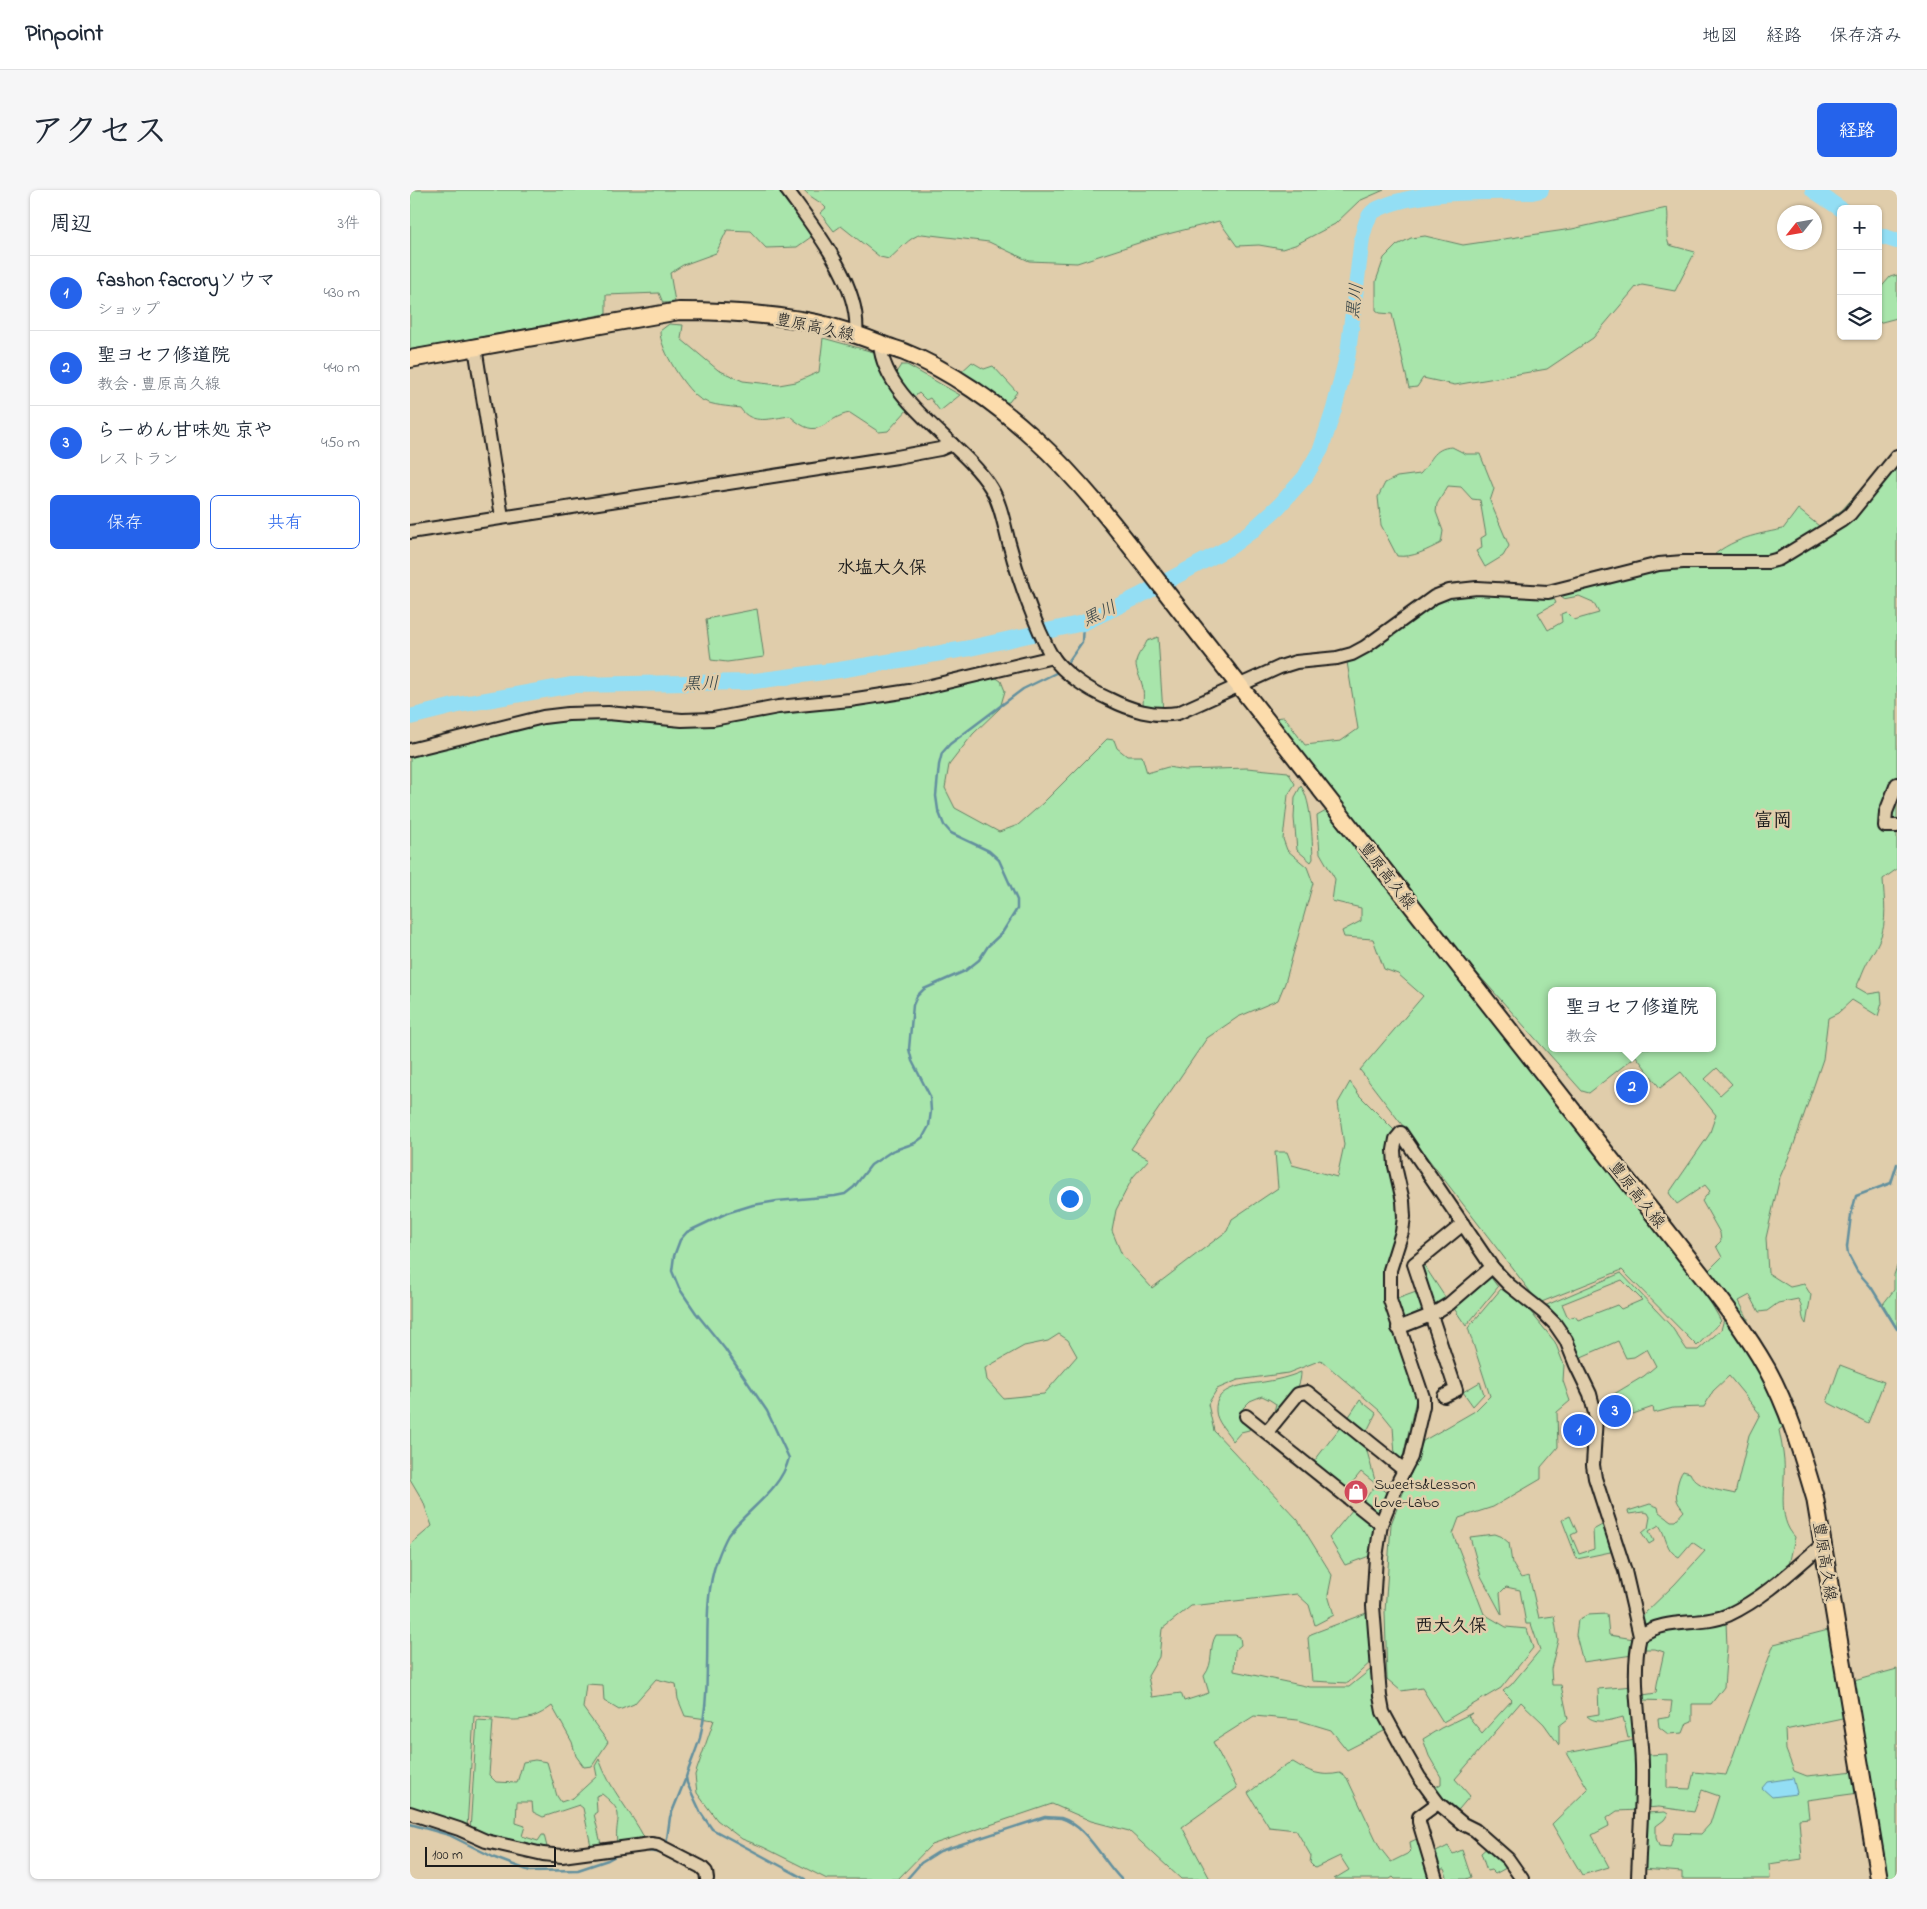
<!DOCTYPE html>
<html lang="ja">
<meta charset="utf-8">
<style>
:root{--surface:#fff;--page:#f6f6f7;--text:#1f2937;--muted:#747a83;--line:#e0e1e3;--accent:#2563eb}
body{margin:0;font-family:"Indie Flower","Klee One",sans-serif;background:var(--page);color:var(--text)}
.controls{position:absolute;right:15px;top:15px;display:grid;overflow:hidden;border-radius:8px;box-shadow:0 1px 4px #0004}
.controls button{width:45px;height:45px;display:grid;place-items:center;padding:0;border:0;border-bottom:1px solid var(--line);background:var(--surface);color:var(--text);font:25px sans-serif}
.compass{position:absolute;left:1367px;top:15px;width:45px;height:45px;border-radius:50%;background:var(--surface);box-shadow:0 1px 4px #0004;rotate:239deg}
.scale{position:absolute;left:15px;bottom:12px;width:131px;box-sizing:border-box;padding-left:5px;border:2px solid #1c1c1c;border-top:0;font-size:14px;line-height:18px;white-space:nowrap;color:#1c1c1c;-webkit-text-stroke:4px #e0cdab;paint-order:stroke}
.you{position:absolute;left:659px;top:1008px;width:18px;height:18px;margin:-12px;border:4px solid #fff;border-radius:50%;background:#1a73e8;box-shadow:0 0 0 8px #1a73e833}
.badge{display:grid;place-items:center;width:32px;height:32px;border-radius:50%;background:var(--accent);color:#fff;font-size:16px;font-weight:700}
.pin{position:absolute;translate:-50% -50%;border:2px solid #fff;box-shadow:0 1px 5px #0006}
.popup{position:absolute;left:1138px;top:797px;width:168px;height:65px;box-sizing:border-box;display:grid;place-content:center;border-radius:8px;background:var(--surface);filter:drop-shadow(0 1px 4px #0005);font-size:16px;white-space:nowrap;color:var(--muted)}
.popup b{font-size:19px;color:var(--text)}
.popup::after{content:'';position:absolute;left:50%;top:100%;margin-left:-10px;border:10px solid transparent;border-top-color:var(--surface)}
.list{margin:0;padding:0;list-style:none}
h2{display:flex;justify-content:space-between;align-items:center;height:65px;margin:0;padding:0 20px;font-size:21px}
h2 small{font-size:16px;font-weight:400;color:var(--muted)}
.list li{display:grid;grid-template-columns:32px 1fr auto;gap:15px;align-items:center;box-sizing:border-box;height:75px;padding:0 20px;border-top:1px solid var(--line)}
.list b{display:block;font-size:19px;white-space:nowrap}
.list p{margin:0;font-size:16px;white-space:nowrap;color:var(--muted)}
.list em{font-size:16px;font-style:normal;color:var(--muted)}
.actions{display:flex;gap:10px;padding:15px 20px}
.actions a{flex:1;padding:11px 0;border:1px solid var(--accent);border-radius:8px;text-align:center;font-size:18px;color:var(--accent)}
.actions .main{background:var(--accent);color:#fff}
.icon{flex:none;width:28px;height:28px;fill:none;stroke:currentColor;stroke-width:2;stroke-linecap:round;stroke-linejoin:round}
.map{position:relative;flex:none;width:1487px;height:1689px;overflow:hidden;border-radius:8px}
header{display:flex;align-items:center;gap:30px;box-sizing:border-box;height:70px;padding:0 25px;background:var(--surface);border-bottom:1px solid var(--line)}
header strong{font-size:24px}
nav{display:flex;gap:28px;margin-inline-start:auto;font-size:18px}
.intro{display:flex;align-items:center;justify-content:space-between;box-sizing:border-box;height:120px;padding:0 30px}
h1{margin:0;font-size:35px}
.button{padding:12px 22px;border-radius:8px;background:var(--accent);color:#fff;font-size:18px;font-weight:700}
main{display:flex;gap:30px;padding:0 30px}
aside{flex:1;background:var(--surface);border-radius:8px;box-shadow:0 1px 4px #0004}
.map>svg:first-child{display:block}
.green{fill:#a8e5ab;stroke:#628064;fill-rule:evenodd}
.water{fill:#93def4;stroke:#63909e}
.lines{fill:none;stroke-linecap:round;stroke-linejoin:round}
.stream{stroke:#63909e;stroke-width:2.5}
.river{stroke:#93def4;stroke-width:16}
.minor-casing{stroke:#1c1c1c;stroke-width:16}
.major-casing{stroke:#1c1c1c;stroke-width:20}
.minor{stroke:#e0cdab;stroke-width:12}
.major{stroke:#fcdcac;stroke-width:16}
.labels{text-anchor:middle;stroke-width:5;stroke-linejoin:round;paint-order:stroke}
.street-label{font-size:16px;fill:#1c1c1c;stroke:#e0cdab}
.poi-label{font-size:16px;fill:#1c1c1c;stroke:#e0cdab;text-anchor:start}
.water-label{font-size:18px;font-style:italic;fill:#344347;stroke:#e0cdab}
.neighbourhood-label{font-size:18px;font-weight:bold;fill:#1c1c1c;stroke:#e0cdab}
.quarter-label{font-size:19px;font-weight:bold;fill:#1c1c1c;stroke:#e0cdab}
</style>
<header>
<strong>Pinpoint</strong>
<nav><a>地図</a><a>経路</a><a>保存済み</a></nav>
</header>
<div class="intro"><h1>アクセス</h1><a class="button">経路</a></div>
<main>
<aside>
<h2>周辺<small>3件</small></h2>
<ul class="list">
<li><span class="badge">1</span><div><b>fashon facroryソウマ</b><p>ショップ</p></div><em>430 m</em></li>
<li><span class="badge">2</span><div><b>聖ヨセフ修道院</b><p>教会 · 豊原高久線</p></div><em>440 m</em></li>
<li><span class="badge">3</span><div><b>らーめん甘味処 京や</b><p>レストラン</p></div><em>450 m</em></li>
</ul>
<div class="actions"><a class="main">保存</a><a>共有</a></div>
</aside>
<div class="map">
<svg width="1487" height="1689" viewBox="0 0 1487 1689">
<rect width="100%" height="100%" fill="#e0cdab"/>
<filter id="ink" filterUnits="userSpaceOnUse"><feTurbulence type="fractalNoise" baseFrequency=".02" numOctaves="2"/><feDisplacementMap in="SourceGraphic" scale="10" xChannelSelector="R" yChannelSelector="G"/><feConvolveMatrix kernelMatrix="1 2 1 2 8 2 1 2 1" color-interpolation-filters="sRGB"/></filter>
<g filter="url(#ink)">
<g class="green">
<path d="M0 0H367C381 6 395 33 401 47L387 57 356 58 340 41 317 40 306 63 273 75 260 83 265 112 253 113 249 103 196 105V124L0 160Z"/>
<path d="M394 0H974L949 11 925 34 885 55 872 59 849 55 827 56 809 31 750 46 667 73 619 71 579 52 512 44C499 47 490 60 479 69L470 67 431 36 424 41 410 23 416 18C409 10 400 8 394 0Z"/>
<path d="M1257 18C1260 31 1254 43 1259 55L1285 62 1265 101 1232 95 1226 97 1183 148 1137 179 1045 195 1013 188 1007 197 999 198 982 124 970 123 966 120V91L974 68 987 55 1001 48 1015 46 1053 55 1162 39Z"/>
<path d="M1487 85V128L1468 133V101L1480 87Z"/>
<path d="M259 134 273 135 271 149 308 180 333 191 369 195 386 192 409 182 413 148 467 163 499 218 478 241 469 242 440 223C414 227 410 254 380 226 362 228 342 236 330 218 318 216 303 216 292 210 277 203 249 158 250 141Z"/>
<path d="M562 172 574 179 583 176 607 202 599 212 593 213 549 184Z"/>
<path d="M491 175H497L550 205 530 221 520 208 516 210 509 203 501 209 483 187Z"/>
<path d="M1042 257 1056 264H1070L1084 299 1080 311 1099 356 1093 366 1075 377 1066 361 1072 358 1071 348 1076 345 1070 310 1062 309 1051 297 1038 296 1027 314 1026 322 1033 341 1031 353C1017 360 1003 368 987 366L971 335 968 307 975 293 987 287 1010 284C1022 272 1022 258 1042 257Z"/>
<path d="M1487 268V679L1473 689C1474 709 1478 733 1469 751 1465 761 1458 769 1454 779 1451 786 1450 790 1446 797L1458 804 1471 802 1472 813 1468 826 1442 810 1428 823 1418 828 1413 869 1383 957 1370 987 1356 1048 1358 1083 1380 1097 1394 1094 1401 1105 1396 1134C1390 1127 1394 1117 1388 1109L1368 1113 1357 1121 1349 1122 1340 1105 1329 1111 1338 1129C1331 1154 1364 1210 1376 1234L1369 1240C1371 1250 1373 1260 1374 1271 1376 1296 1366 1327 1385 1347L1378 1380 1317 1422 1235 1439 1231 1427 1265 1394 1295 1361 1282 1352 1269 1367C1255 1361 1257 1346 1249 1335L1239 1341 1244 1351 1239 1354 1232 1343 1238 1338 1240 1327 1238 1323 1233 1322 1219 1324 1218 1321 1240 1314 1248 1317 1249 1322 1261 1331H1265L1274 1321C1272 1318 1268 1314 1267 1310 1265 1303 1268 1287 1273 1281L1280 1283C1287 1299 1310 1300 1325 1304L1339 1245 1350 1224 1319 1186 1303 1201 1294 1217 1263 1218 1244 1223 1243 1217 1223 1224 1218 1212 1206 1216 1199 1207 1234 1186 1246 1176 1237 1159 1224 1167 1216 1168 1208 1151 1169 1168 1159 1146 1147 1126 1132 1117 1211 1083 1261 1136 1277 1160H1288L1311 1140 1314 1129 1299 1101 1298 1081 1312 1067 1306 1056 1311 1051 1310 1043 1292 1011 1300 1001 1295 995 1267 1014 1259 1003 1299 945 1306 925 1271 882 1250 898 1226 866 1179 903 1172 901 1067 783 919 606 863 528 874 527 895 555 931 551 948 539 937 472 1026 410 1067 400 1144 409 1146 413 1128 423 1138 440 1152 432 1151 424 1156 422 1164 430 1189 423 1183 412 1169 406 1153 409 1152 405 1226 382 1294 375C1315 350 1343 345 1373 339L1388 319 1409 336 1432 320 1464 285ZM1142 801H1302V858H1142ZM1307 878 1322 894 1310 905 1295 889ZM1212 1090 1232 1110 1211 1119 1207 1115 1168 1130 1165 1126 1158 1128 1152 1114Z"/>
<path d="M347 419 354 467 317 472 301 470 296 429Z"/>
<path d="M748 447 753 523 733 516C733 511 734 505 733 499 732 489 723 478 727 468 729 462 735 457 737 451Z"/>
<path d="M582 485 591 491 595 501 590 518 563 544 539 575 535 598 545 618 589 642 608 635 633 613 697 549 704 550 707 558 717 566H732L737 583 758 577 775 580 837 578 878 582 885 594 878 605 873 649 877 660 897 677 903 693 875 793 868 810 828 827 797 848 721 959 739 969 723 987 706 1020 702 1041 712 1065 742 1098 817 1041 822 1029 868 998 865 962H877L882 975 927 987 934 955 928 913 940 892 950 906 986 942 985 994 988 1024 978 1113 987 1153 1007 1205 992 1271 985 1265 983 1237 970 1221 911 1170 878 1183 828 1190 807 1199 798 1214 804 1241 888 1330 922 1385 918 1405 924 1425 905 1435 899 1415 887 1404 781 1416 752 1439 749 1467 738 1486 742 1507 771 1503 774 1511 799 1503 794 1486C805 1472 798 1458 806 1445H825L830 1447 831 1455 825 1460 824 1481 900 1497H939L960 1480 976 1540 937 1560 921 1540 888 1530 844 1526 803 1552 827 1598 772 1637 800 1689H771L719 1641 681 1631 642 1614 521 1655 488 1689H417L353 1657 332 1649 307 1630 287 1603 285 1585 304 1530 275 1526 268 1509 266 1494 246 1489 224 1514 209 1520 194 1511 193 1495 176 1494 173 1518 198 1552 182 1576 174 1577 166 1566 162 1552 142 1516C115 1537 96 1529 64 1526L57 1638 0 1619V1355L22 1336 13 1311 0 1289V565L154 528 198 527 266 534ZM649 1144 658 1150 667 1166 634 1204 593 1208 577 1190 575 1178 614 1156 638 1151Z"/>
<path d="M891 596C902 612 902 649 903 669L901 672 887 660 884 628 885 607Z"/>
<path d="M916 621 1289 1092 1311 1131 1287 1156 1212 1080 1129 1113 950 880 1013 806 988 784 974 779 963 749 934 747 932 741 951 731V718L922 711 925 689 910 663 907 626Z"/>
<path d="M1012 1072 1037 1110 1028 1117 1020 1114 1009 1076Z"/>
<path d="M1487 1076V1138L1473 1114 1484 1100V1085Z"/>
<path d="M1079 1085 1088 1097 1056 1136 1043 1117Z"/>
<path d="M1091 1099 1115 1115 1145 1152 1154 1175 1153 1191 1160 1211 1147 1222 1148 1257 1131 1277V1289L1083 1317 1049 1328 1043 1344 1074 1424 1096 1437 1117 1439 1123 1458 1091 1498 1033 1532 1012 1498 991 1501 977 1489 975 1422 981 1334 1013 1251 1065 1221 1080 1206 1058 1138Z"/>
<path d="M1006 1102 1013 1119 1011 1124 997 1129 990 1128 984 1110Z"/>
<path d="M1430 1175 1474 1192 1458 1233 1417 1212Z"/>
<path d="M891 1182C891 1202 877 1211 863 1225L866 1214 860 1210 852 1206 840 1211 833 1218 843 1234 839 1240 831 1242 823 1251C818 1243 806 1231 806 1221 804 1195 837 1195 854 1192 867 1190 879 1187 891 1182Z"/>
<path d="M1070 1192 1074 1204 1063 1216 1053 1202Z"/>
<path d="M950 1210 966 1223 956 1243 938 1228Z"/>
<path d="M932 1235 955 1254 966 1294 980 1306 970 1327 953 1312 966 1294 951 1282 936 1300 902 1274Z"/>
<path d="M943 1319 966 1339 962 1365 935 1375 919 1348Z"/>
<path d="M1160 1326 1167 1342 1161 1345 1169 1364 1184 1359 1183 1340 1194 1334 1205 1361 1167 1369 1152 1330Z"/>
<path d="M1084 1344 1092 1347 1099 1353 1102 1373 1111 1388 1119 1386 1129 1428 1144 1426 1148 1450 1141 1479 1142 1495H1151L1158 1529 1149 1536V1555L1134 1534 1111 1512 1045 1589 1060 1606 1044 1625 1022 1599 1031 1594V1587L1019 1566 1013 1549 1031 1538 1062 1523 1058 1526 1072 1543 1102 1510 1093 1501 1101 1495 1130 1460 1121 1434H1116L1110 1400 1096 1397 1090 1403 1092 1425 1071 1386 1060 1347Z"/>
<path d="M959 1422 963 1470 938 1493 902 1491 898 1448 901 1444Z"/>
<path d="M1197 1424 1199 1445 1224 1449 1223 1465 1173 1472 1166 1445 1168 1430 1177 1425Z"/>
<path d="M1316 1432 1317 1457 1314 1497 1301 1514H1282V1531L1277 1533 1273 1543 1258 1544 1249 1537 1248 1529 1260 1527 1262 1511 1233 1510V1505L1246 1503 1247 1494 1254 1462 1245 1459H1232L1233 1451 1243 1443Z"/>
<path d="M1422 1439 1437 1527 1375 1540 1376 1560 1384 1581 1397 1586 1445 1581 1449 1603 1397 1610 1399 1628 1389 1629 1392 1669 1359 1674 1360 1689H1272V1682L1233 1679 1236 1623 1255 1622 1258 1624 1254 1630 1246 1636V1648L1249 1656 1260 1657 1264 1643 1291 1644 1300 1634 1309 1606 1292 1600 1284 1622 1249 1617 1236 1618 1237 1565 1257 1564V1598L1280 1599 1284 1582 1316 1585 1364 1454Z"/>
<path d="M1487 1479V1689H1474L1444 1491Z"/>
<path d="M1224 1496V1547L1218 1548 1213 1527C1202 1530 1186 1535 1177 1526L1189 1524 1188 1499Z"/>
<path d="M67 1530 83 1531 79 1585 86 1592 107 1593 113 1572 125 1570 137 1572 147 1606 151 1612 163 1608 187 1586 185 1576 189 1569C200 1600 220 1620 235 1649L207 1654C204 1626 218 1625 192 1604L186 1606 187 1622 184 1624 191 1654 181 1656 173 1618 169 1615 133 1627 123 1622 122 1612H107L106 1633 115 1636 112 1646 128 1651 132 1645H134L137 1657 134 1661 60 1641Z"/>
<path d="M1225 1550 1228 1620 1207 1621 1197 1628 1199 1636 1182 1645 1199 1677 1172 1685 1142 1634 1178 1599 1157 1563Z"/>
<path d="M883 1572C899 1582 911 1587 930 1583L937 1588 970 1658 981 1672 997 1664 1001 1660 1000 1652 1009 1648 1022 1689H985L983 1687 980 1689H924L939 1680 930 1666 905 1678 900 1673 901 1666 886 1640 859 1637 838 1603 877 1574Z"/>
<path d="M1038 1656 1043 1664 1052 1660 1061 1687 1056 1689H1038L1034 1679H1029L1024 1663Z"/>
<path d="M1079 1656 1099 1675 1102 1684 1096 1678 1085 1684 1081 1680 1077 1681 1071 1663Z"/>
</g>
<path class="water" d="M1383 1588 1387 1603 1386 1604 1362 1607 1352 1598 1357 1592Z"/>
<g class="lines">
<g class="stream">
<path d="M656 475 672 452 673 433"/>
<path d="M1487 974 1481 993 1446 1006 1441 1025 1437 1057 1438 1064 1447 1081 1461 1097 1487 1139"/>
<path d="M0 1634 39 1645 85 1668 120 1681 168 1680 198 1670 209 1664"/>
<path d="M256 1656 260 1627 275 1590"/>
<path d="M237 1661 253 1663"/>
<path d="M395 1689 302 1639 291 1623 277 1593 276 1587C280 1574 286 1561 290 1548 295 1526 297 1497 297 1476 298 1441 295 1403 307 1370 310 1362 314 1352 318 1345 337 1319 370 1302 379 1268L357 1221 315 1159 286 1123 269 1098 262 1081 264 1066 270 1050 277 1042 317 1023 343 1015 367 1011 425 1006 435 1004 444 997 461 975 482 961 505 953 513 947 519 936 521 921 520 906 502 871 499 859 503 815 507 806 514 799 555 781 569 770 578 756 592 743 607 719V710L589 670 579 661 541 643 534 635 528 620 526 606 529 575 532 563 540 554 613 499 650 481"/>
<path d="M497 1689 511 1673 530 1661 635 1627C640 1628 646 1627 651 1628 676 1635 693 1671 711 1689"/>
</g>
<g class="river">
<path d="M1403 0 1431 19"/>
<path d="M1468 45 1487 51"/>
<path d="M0 527 48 515 162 495 337 492 429 480 508 467 560 458 673 433 729 406 820 357 844 339 869 316 895 287 911 259 924 219 938 163 952 48C955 38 956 27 964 21 1001 0 1078 1 1122 2L1131 0"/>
</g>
<defs>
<g id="minor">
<path d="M377 0C404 38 451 95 446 144"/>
<path d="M470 154C474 211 553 252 581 298 591 314 594 335 599 353 607 383 617 413 630 442 634 450 637 459 642 466 654 484 679 500 699 509 721 520 743 527 768 523L870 477 886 472 927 468 942 464 955 457 1024 407 1039 401 1067 398 1138 402 1249 374 1273 372H1358L1369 369 1431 331 1440 324 1487 266"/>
<path d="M65 157 92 327"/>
<path d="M0 342 487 267 530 259 542 254"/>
<path d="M0 560 133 527 158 524 198 523 272 530 303 529 368 517 440 510 499 501 643 467"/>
<path d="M1487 594 1476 622 1475 636H1487"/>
<path d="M988 1138 1021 1125 1039 1114 1082 1077"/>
<path d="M1034 1206 1046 1200 1004 1074 1053 1034"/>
<path d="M836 1226 971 1334"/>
<path d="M857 1242 888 1204 897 1202 994 1280"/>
<path d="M1230 1446C1255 1427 1291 1437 1318 1425 1354 1408 1383 1380 1413 1354"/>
<path d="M0 1623 49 1639 76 1651 133 1664 152 1666 241 1654 248 1655 291 1677 296 1682 297 1689"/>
<path d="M1026 1689 1009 1632V1627L1028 1613"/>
<path d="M1112 1689 1098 1669 1065 1640 1053 1634 1028 1613 1009 1587 993 1559 973 1522 970 1506 963 1416 966 1367 971 1334 989 1290 1001 1267 1013 1216V1207L980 1110V1080L992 1042 994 1027 993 1011 985 976 984 960 986 949 991 943 1082 1077 1099 1095 1133 1122 1145 1134 1156 1150 1166 1175 1180 1204 1186 1227 1183 1275 1185 1288 1215 1381 1230 1446C1220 1486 1231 1534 1232 1575 1233 1611 1229 1652 1228 1689"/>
</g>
<path id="major" d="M0 169 269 121C309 121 350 123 390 130 417 134 443 143 469 153 477 157 486 159 494 162 540 180 587 214 623 247 679 298 724 361 770 420L1275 1064C1304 1101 1334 1138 1357 1179 1379 1219 1392 1264 1405 1308L1469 1689"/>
</defs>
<use href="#minor" class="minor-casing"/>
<use href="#major" class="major-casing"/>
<use href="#minor" class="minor"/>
<use href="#major" class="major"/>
</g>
</g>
<defs>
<symbol id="shop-disc" viewBox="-11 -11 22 22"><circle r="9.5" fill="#d1495b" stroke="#e0cdab"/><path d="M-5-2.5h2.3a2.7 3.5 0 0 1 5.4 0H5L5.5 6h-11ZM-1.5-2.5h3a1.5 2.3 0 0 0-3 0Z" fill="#fff"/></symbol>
</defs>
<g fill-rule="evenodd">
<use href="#shop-disc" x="932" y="1288" width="28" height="28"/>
</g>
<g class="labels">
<g class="street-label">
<text transform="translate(405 136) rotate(12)" y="6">豊原高久線</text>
<text transform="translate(978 685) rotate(52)" y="6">豊原高久線</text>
<text transform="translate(1228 1004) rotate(52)" y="6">豊原高久線</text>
<text transform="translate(1416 1371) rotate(81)" y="6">豊原高久線</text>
</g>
<g class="poi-label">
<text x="964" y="1299">Sweets&amp;Lesson<tspan x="964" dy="18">Love-Labo</tspan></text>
</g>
<g class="water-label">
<text transform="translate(944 111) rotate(-83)" y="6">黒川</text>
<text transform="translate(689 423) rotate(-25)" y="6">黒川</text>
<text transform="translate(291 493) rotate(-1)" y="6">黒川</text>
</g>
<g class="neighbourhood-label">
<text x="472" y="383">水塩大久保</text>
<text x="1041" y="1441">西大久保</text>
</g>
<g class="quarter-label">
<text x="1363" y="636">富岡</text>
</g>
</g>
</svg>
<div class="controls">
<button>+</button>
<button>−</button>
<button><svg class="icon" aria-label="layers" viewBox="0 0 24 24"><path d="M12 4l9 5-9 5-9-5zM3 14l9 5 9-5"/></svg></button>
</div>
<svg class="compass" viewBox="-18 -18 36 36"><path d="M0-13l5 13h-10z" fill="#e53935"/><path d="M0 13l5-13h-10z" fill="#747a83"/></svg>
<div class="scale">100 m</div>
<div class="you"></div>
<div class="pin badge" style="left:1169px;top:1240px">1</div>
<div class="pin badge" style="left:1222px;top:897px">2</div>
<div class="popup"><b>聖ヨセフ修道院</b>教会</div>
<div class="pin badge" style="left:1205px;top:1221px">3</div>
</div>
</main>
